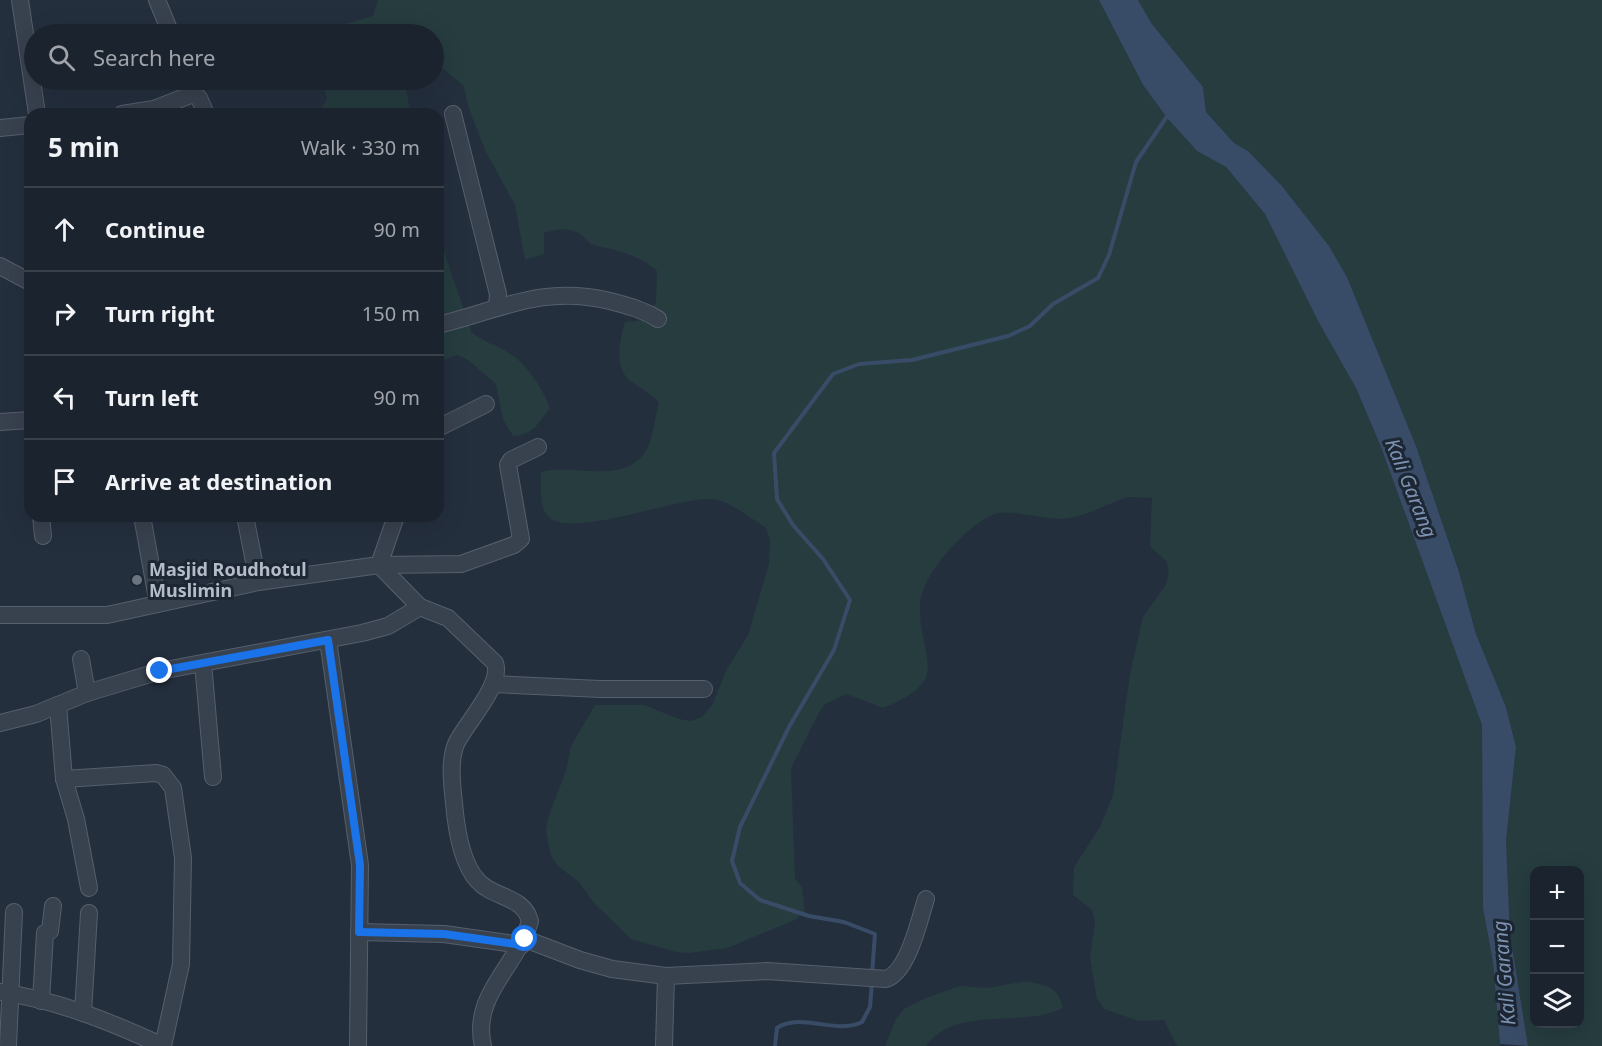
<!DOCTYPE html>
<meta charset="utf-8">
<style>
:root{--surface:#1b232e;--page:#242b36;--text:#f1f3f6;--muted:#a0a4aa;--line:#39404a}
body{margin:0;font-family:"Noto Sans",sans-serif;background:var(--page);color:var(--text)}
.controls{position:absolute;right:18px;bottom:18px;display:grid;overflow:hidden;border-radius:12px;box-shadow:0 6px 24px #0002}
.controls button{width:54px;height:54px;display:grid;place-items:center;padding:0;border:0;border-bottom:2px solid var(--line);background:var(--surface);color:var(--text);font:30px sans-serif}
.stop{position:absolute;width:18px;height:18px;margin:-14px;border:4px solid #1a73e8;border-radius:50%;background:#fff}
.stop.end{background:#1a73e8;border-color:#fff;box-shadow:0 2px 6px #0008}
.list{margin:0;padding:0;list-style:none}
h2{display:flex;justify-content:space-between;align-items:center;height:78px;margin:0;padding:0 24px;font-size:26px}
h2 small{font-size:20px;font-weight:400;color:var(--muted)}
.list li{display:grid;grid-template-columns:39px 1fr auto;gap:18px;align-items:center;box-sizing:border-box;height:84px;padding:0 24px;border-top:2px solid var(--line)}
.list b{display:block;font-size:22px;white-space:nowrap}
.list em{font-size:20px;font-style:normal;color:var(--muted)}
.icon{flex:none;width:33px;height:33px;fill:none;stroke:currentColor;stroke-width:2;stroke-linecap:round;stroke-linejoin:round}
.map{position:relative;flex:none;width:1602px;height:1046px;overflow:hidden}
.search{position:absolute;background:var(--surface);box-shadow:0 6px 24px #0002;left:24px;top:24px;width:420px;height:66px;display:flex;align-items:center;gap:15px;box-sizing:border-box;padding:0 21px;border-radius:33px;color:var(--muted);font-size:22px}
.panel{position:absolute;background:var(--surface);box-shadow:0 6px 24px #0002;left:24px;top:108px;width:420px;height:414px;border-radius:18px}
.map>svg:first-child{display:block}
.green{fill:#263c3f;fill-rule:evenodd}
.water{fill:#394c67}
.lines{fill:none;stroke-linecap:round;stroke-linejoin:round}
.stream{stroke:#394c67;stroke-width:4}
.minor-casing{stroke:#565f6c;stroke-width:18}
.minor{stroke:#38414e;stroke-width:16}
.route{stroke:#1a73e8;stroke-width:8}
.worship-dot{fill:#6b7280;stroke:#1d2633;stroke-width:2}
.labels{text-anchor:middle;stroke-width:6;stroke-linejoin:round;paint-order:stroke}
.poi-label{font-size:18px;font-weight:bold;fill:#b4bcc9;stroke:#1d2633;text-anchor:start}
.water-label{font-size:20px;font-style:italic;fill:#7c92b1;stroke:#1d2633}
</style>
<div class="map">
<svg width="1602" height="1046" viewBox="0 0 1602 1046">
<rect width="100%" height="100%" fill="#242f3e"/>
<g class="green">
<path d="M378 0H1099L1143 85 1168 119 1197 151 1226 167 1265 214 1318 321 1356 388 1381 447 1482 725 1483 908 1493 962 1500 1046H1177L1164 1020 1139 1021 1104 1009 1097 999 1090 958 1095 922 1092 910 1073 895 1074 867 1100 827 1113 795 1130 674 1143 617 1165 586 1169 574 1167 562 1150 546 1152 498C1144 498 1133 496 1125 498 1106 504 1090 515 1069 518 1047 522 1011 507 992 515 965 527 921 575 920 605 919 661 954 679 883 708L847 694 825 704 818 714 791 768 795 878 802 888 805 912 795 920 727 948 689 953 676 952 631 939 594 903 579 882 559 867 551 856 546 831 548 818 566 771 571 746 595 705H644L679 719 691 721 702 717 712 705 727 669 748 635 769 564 770 540 766 528C750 518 728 499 709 499 675 498 568 540 548 516 538 505 541 486 541 472 575 463 629 488 649 445 654 432 655 416 659 403 650 392 640 389 629 380 614 367 620 339 625 322L642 320 656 303 657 271C638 254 615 250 590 244 579 228 562 227 544 233V254L525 260 515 205 486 152 468 106 464 86 434 61V34H313L317 26 335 27 373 16Z"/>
<path d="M1138 0H1602V1046H1528L1510 934 1506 841 1516 747 1506 707 1476 634 1459 572 1416 446 1347 277 1329 246 1282 186 1248 151 1234 143 1206 112 1203 87 1152 24ZM1534 870H1580V1024H1534Z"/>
<path d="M322 80H405L410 114H318L327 99Z"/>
<path d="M438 234 472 333C484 342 496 345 509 353 526 363 544 390 550 408 538 423 534 435 513 436L503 419 496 384 468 360 457 355 438 362Z"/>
<path d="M1027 981C1047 986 1058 986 1063 1008 1021 1029 957 1004 926 1046H885L896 1019 904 1009 926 998 960 986 987 988Z"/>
</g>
<path class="water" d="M1099 0H1138L1152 24 1203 87 1206 112 1234 143 1248 151 1282 186 1329 246 1347 277 1416 446 1459 572 1476 634 1506 707 1516 747 1506 841 1510 934 1528 1046 1500 1044 1493 962 1483 908 1482 725 1381 447 1356 388 1318 321 1265 214 1226 167 1197 151 1168 119 1143 85Z"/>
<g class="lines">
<g class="stream">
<path d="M872 974 875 934 844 922 809 916 760 900 740 883 732 861 740 827 789 727 834 650 850 600 823 559 793 525 777 499 774 453 833 374 859 364 912 360 1008 336 1030 326 1053 304 1098 278 1109 255 1136 162 1168 115"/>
<path d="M775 1046 777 1028C802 1012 836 1035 862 1022L870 1007 872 982"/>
</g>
<defs>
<g id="minor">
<path d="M20 0 37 114"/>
<path d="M157 0 171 34"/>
<path d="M122 114 154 109 193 94 199 98 206 114"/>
<path d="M453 114 498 294 497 307"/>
<path d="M0 128 30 125"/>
<path d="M0 266 30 282"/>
<path d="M438 325C503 309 541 285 610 301 628 306 642 309 658 319"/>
<path d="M0 422 30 420"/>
<path d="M438 428 486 404"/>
<path d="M41 516 43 536"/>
<path d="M142 516 158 604"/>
<path d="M245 516 258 582"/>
<path d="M396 516 379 565 420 607"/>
<path d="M420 607 448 618 495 663C503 685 465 724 456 744 449 761 452 785 454 803 456 827 461 863 478 881 494 899 523 895 530 921 517 967 471 995 483 1046"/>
<path d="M0 615H107L258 582 379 565 461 564 514 545 521 539 508 465 511 460 538 447"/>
<path d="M328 640 360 865 358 1046"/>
<path d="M81 659 87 693"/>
<path d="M203 663 213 777"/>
<path d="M493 684 600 689H704"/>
<path d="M58 705 64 779 156 773 163 775 173 788 183 858 181 964 163 1046"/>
<path d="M0 723 36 714 87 693 160 671 362 633 388 626 420 607"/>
<path d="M64 779 76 819 89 888"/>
<path d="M359 932 444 934 522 945"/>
<path d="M525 939 580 960 612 969 666 976 767 971 886 979C908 972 919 921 926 899"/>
<path d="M0 992C57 1000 111 1022 163 1046"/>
<path d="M41 1001 45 933 50 931 53 906"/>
<path d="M83 1013 89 913"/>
<path d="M8 1046 14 912"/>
<path d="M664 1046 666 976"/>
</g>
</defs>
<use href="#minor" class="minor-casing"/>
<use href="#minor" class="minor"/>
</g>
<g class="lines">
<path class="route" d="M160 671 328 640 360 865 359 932 444 934 522 945 525 939"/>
</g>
<circle class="worship-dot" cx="137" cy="580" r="6"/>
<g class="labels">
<g class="poi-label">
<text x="149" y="576">Masjid Roudhotul<tspan x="149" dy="21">Muslimin</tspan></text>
</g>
<g class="water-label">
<text transform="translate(1411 488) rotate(68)" y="7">Kali Garang</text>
<text transform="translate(1504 973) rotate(-95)" y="7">Kali Garang</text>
</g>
</g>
</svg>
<div class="controls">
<button>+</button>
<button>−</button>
<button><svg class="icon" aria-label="layers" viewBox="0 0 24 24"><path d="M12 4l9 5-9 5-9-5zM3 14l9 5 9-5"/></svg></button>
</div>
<div class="stop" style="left:525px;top:939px"></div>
<div class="stop end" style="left:160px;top:671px"></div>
<div class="search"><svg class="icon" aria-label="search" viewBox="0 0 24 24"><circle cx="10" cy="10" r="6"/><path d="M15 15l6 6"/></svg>Search here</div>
<section class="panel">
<h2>5 min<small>Walk · 330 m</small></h2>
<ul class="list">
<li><svg class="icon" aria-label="ahead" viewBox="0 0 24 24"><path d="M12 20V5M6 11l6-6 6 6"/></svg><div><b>Continue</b></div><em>90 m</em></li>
<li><svg class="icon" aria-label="right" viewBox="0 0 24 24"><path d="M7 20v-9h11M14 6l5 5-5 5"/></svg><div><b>Turn right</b></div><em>150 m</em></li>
<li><svg class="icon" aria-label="left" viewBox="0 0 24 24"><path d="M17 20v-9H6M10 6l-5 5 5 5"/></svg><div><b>Turn left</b></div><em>90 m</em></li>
<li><svg class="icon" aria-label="arrive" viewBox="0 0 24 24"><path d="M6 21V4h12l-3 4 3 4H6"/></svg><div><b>Arrive at destination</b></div></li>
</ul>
</section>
</div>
